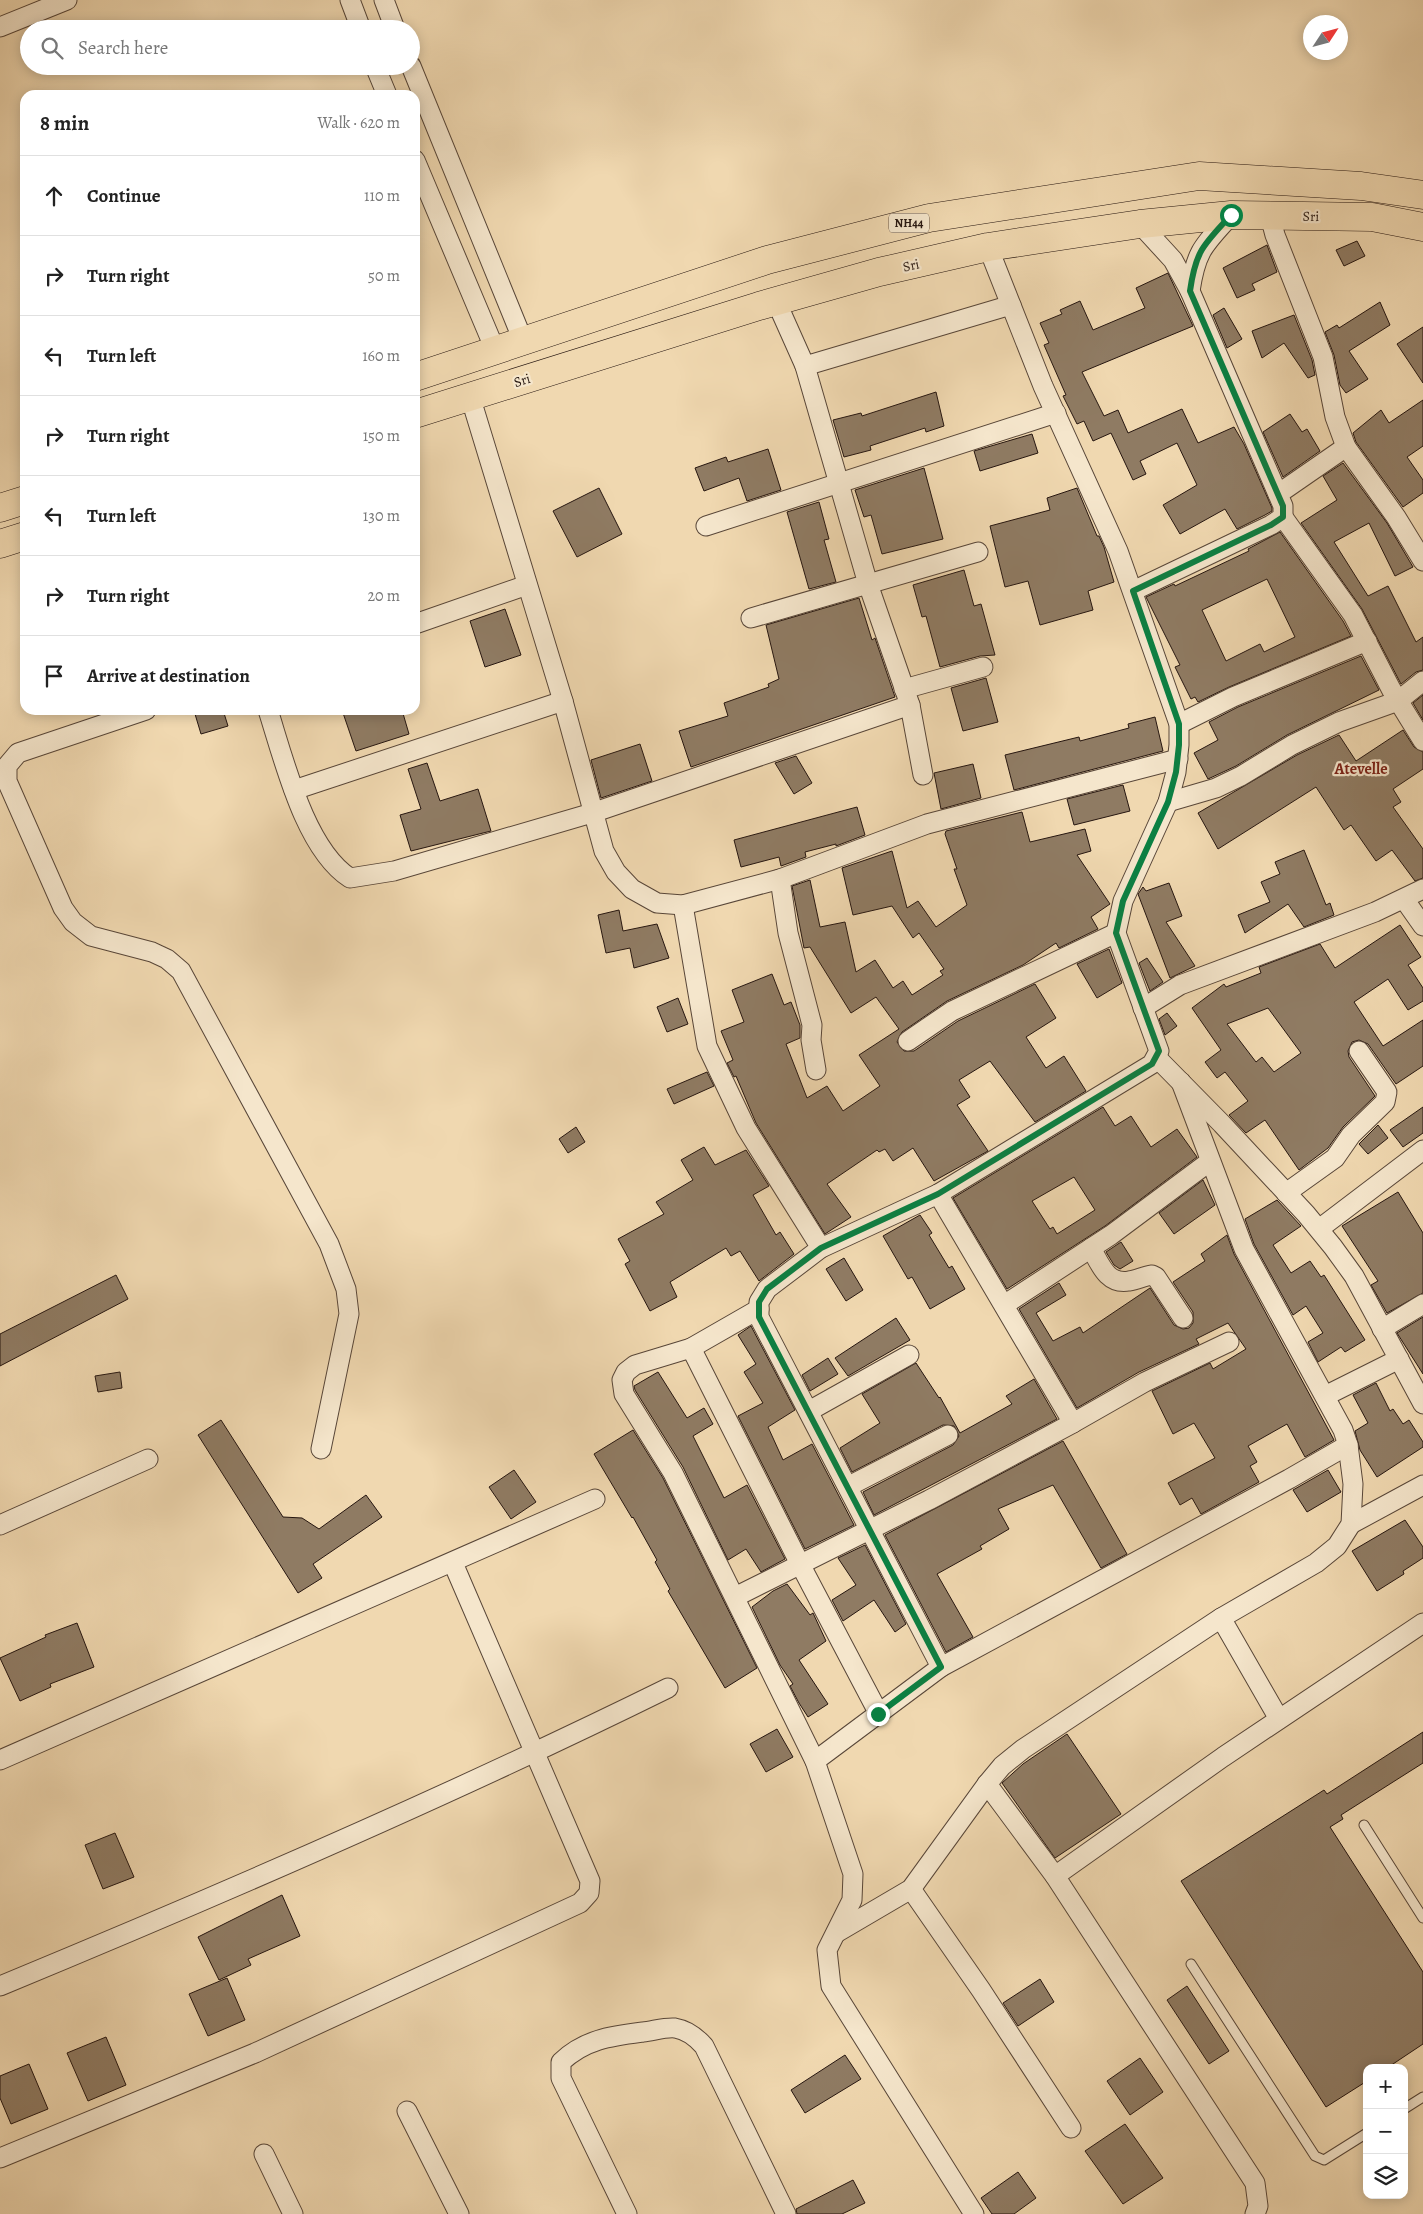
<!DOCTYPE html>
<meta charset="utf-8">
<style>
:root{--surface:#fff;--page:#f2f2f2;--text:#222;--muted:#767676;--line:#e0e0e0}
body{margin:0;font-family:Alegreya,serif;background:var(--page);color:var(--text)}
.controls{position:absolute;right:15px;bottom:15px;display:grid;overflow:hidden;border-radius:10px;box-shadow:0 2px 12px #0003}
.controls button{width:45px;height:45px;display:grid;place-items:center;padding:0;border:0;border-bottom:1px solid var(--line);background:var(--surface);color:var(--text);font:25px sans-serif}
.compass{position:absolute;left:1303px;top:15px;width:45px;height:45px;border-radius:50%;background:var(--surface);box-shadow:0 2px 12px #0003;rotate:54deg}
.stop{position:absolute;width:15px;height:15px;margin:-11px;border:4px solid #0b8043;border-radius:50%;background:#fff}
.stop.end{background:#0b8043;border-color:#fff;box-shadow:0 1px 5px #0008}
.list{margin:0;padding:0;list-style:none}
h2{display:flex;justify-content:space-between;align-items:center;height:65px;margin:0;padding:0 20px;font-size:21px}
h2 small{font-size:16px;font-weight:400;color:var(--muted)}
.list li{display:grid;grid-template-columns:32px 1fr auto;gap:15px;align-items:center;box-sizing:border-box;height:80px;padding:0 20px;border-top:1px solid var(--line)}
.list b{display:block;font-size:19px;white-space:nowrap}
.list em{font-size:16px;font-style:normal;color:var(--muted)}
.icon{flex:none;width:28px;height:28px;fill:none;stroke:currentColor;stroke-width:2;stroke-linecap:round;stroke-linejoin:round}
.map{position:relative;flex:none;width:1423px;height:2214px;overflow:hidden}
.search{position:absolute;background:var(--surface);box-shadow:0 2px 12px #0003;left:20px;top:20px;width:400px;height:55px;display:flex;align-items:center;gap:12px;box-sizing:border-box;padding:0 18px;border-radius:28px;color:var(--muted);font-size:19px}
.panel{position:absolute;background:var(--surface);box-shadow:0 2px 12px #0003;left:20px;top:90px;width:400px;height:625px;border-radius:15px}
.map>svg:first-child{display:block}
.building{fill:#8f7b63;stroke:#261610;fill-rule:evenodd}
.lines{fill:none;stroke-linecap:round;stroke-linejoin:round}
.service-casing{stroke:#584638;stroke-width:11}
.minor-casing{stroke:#584638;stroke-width:21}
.trunk-casing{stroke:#261610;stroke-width:29}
.service{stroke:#f5e6cc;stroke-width:9}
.minor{stroke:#f5e6cc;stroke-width:19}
.trunk{stroke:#f0d8b0;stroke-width:28}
.route{stroke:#0b8043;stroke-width:6}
.labels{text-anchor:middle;stroke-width:4.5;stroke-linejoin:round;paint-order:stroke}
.shield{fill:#f5e6cc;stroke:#645448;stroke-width:1}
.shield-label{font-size:12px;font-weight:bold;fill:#261610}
.street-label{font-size:14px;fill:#261610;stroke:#f5e6cc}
.quarter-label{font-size:16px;font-weight:bold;fill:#7a1f14;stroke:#f5e6cc}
</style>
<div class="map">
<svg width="1423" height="2214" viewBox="0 0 1423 2214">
<rect width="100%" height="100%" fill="#f0d8b0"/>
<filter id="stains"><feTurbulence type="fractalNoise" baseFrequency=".004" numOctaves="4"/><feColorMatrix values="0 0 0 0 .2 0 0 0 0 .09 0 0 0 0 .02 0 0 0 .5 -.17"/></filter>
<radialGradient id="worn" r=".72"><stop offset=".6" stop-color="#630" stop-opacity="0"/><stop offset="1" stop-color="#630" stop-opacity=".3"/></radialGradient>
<g class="building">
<path d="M1357 241 1365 256 1344 266 1336 250Z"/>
<path d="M1267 245 1277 272 1252 284 1255 290 1237 298 1223 268Z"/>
<path d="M1168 273 1193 326 1082 372 1104 416 1118 410 1128 433 1182 409 1198 443 1234 427 1244 444 1272 508V511L1265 515 1237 529 1225 509 1180 534 1163 505 1197 485 1177 443 1140 461 1146 474 1133 480 1111 433 1093 441 1084 421 1077 424 1063 396 1066 395 1044 345 1049 343 1040 323 1062 314 1060 310 1080 301 1093 330 1145 308 1136 288Z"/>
<path d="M1380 302 1390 325 1349 351 1368 379 1346 393 1340 385 1334 355 1325 332 1337 325 1339 328Z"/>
<path d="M1224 308 1242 339 1227 348 1213 315Z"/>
<path d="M1294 315 1312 360 1315 375 1308 378 1284 343 1262 358 1252 331Z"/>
<path d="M1423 327V383L1397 344Z"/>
<path d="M936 392 944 426 926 432 925 428 870 446 871 450 844 457 833 420 861 413 862 416Z"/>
<path d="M1423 400V446L1407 457 1423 480V493L1403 507 1356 442 1353 433 1381 410 1389 423Z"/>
<path d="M1290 414 1302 432 1307 429 1320 451 1283 477 1263 432Z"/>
<path d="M1032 434 1038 453 980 471 974 451Z"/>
<path d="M768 449 781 490 747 501 739 478 704 491 695 468 726 457 728 462Z"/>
<path d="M1343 463 1387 523 1413 567 1395 576 1369 523 1334 542 1368 596 1388 586 1416 642 1423 637V670L1416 672 1401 684 1362 609 1301 523 1337 500 1323 476Z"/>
<path d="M924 468 943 539 882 554 871 515 864 517 855 490Z"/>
<path d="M599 488 622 534 577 557 553 511Z"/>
<path d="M1077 488 1097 536H1099L1104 547 1114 582 1088 591 1093 610 1040 625 1028 581 1005 587 990 526 1050 510 1047 498Z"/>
<path d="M819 502 829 539 824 540 836 582 809 589 787 512Z"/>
<path d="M1280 532 1343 621 1351 636 1229 687 1198 702 1195 697 1191 699 1175 667 1180 665 1146 597 1174 584 1175 586 1249 551 1248 549ZM1267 579 1295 637 1264 652 1260 644 1226 661 1202 610Z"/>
<path d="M964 570 974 606 981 604 995 655 980 656 940 667 926 616 922 617 913 585Z"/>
<path d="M859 598 872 640 875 638 895 697 691 767 679 731 728 716 724 703 769 687 768 684 779 679 766 625Z"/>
<path d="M505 609 521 655 485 667 470 621Z"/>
<path d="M1361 656 1379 690 1287 735 1236 766 1208 779 1194 753 1218 740 1209 722 1238 707Z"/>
<path d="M986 678 998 722 963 731 951 688Z"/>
<path d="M1423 695V720L1413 703Z"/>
<path d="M206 710H223L228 726 201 734 195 714Z"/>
<path d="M342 710H402L409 734 356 751Z"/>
<path d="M1155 717 1163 751 1014 790 1005 755 1079 737 1080 741 1129 728 1128 724Z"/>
<path d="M1403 730 1414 747 1423 752V769L1393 789 1401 802 1393 807 1423 849V878L1415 881 1392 850 1376 861 1351 825 1344 830 1316 787 1218 849 1198 813 1297 755 1339 735 1356 761Z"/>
<path d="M640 744 652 781 601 798 591 760Z"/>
<path d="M796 756 812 783 794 794 775 763Z"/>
<path d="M427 763 440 801 478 789 491 831 411 851 400 815 421 809 408 769Z"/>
<path d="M973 764 981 798 941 809 934 773Z"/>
<path d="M1123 785 1130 811 1074 825 1067 799Z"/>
<path d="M857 807 865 835 836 846V844L805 852 806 857 781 866 779 857 741 867 734 840Z"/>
<path d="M1022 812 1030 842 1085 829 1091 851 1077 855 1110 904 1091 917 1098 929 1059 948 1056 943 1023 965 947 1001 902 1032 897 1042 904 1051H914L958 1021 1035 984 1056 1018 1026 1037 1046 1068 1064 1056 1086 1091 1035 1122 990 1061 959 1080 970 1097 957 1105 988 1151 934 1181 913 1148 893 1161 885 1149 879 1152 877 1150 827 1184 851 1217 825 1234 756 1123 736 1076 734 1077 727 1063 733 1060 721 1031 744 1022 732 990 772 974 784 1005 791 1002 800 1025V1038L786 1044 807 1098 827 1086 843 1111 880 1086 859 1055 899 1029 876 997 851 1013 810 947 804 948 792 886 810 880 820 927 845 922 856 972 875 960 893 988 903 981 912 995 943 975 940 971 944 969 919 933 913 938 892 906 853 915 842 868 892 851 907 908 918 901 936 927 967 905 954 869H957L945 834 946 831Z"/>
<path d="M1304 850 1326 905 1330 903 1334 915 1304 927 1288 904 1245 933 1238 915 1270 902 1261 882 1280 874 1275 862Z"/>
<path d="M1169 883 1182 916 1166 922 1195 966 1170 978 1138 894 1143 887 1146 891Z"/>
<path d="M619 910 623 931 657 924 669 958 634 968 630 948 606 953 598 915Z"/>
<path d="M1400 925 1421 957 1408 965 1423 988V1001L1408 1010 1388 979 1354 1002 1383 1046 1423 1020V1066L1396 1084 1368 1044 1359 1040 1352 1042 1348 1051 1349 1057 1375 1096 1343 1127 1328 1148 1299 1170 1265 1120 1246 1133 1229 1115 1248 1101 1225 1072 1217 1078 1205 1062 1221 1050 1192 1008 1224 984 1226 987 1261 973 1259 967 1320 944 1335 968ZM1268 1008 1301 1053 1274 1072 1262 1057 1256 1062 1227 1024Z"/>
<path d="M1109 949 1122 983 1097 998 1077 964Z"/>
<path d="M1147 958 1163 982 1150 991 1139 963Z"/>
<path d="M678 998 688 1024 667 1032 657 1007Z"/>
<path d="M1167 1013 1177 1026 1165 1035 1159 1019Z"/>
<path d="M707 1072 714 1086 674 1104 667 1089Z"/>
<path d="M1103 1107 1115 1126 1131 1116 1151 1147 1177 1129 1197 1157 1105 1226 1007 1289 953 1198ZM1074 1177 1095 1210 1057 1234 1053 1227 1050 1229 1032 1201Z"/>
<path d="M1423 1107V1133L1403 1147 1390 1130Z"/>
<path d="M1378 1125 1388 1138 1368 1154 1359 1144Z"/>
<path d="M576 1127 585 1142 568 1153 559 1139Z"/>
<path d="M704 1147 715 1165 746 1150 769 1186 753 1195 776 1235 780 1232 794 1254 759 1281 740 1251 731 1256 726 1248 670 1282 677 1297 650 1311 625 1264 630 1261 618 1239 664 1214 656 1202 693 1180 681 1160Z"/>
<path d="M1203 1180 1215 1205 1174 1234 1159 1213Z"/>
<path d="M1398 1192 1423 1233V1293L1387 1313 1371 1285 1378 1281 1342 1226Z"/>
<path d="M1277 1200 1301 1226 1273 1245 1291 1273 1310 1261 1321 1277 1324 1275 1365 1340 1345 1352 1341 1347 1318 1362 1308 1342 1323 1333 1306 1306 1293 1315 1254 1244 1245 1219Z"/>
<path d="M920 1215 932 1233 929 1235 949 1268 952 1266 965 1289 930 1309 912 1277 908 1279 883 1236Z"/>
<path d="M1227 1235 1234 1254 1334 1440 1305 1457 1287 1424 1248 1446 1257 1462 1250 1466 1259 1482 1201 1514 1192 1498 1180 1505 1168 1483 1215 1458 1194 1423 1173 1434 1152 1391 1210 1363 1213 1369 1246 1349 1228 1323 1196 1339 1199 1344 1139 1372 1077 1408 1019 1309 1059 1283 1066 1295 1036 1313 1053 1341 1080 1327 1083 1333 1150 1288 1174 1325 1183 1329 1189 1328 1193 1323V1312L1173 1282 1205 1261 1201 1254Z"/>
<path d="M1121 1242 1133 1261 1120 1269 1114 1265 1106 1252Z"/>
<path d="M844 1258 863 1290 846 1301 826 1269Z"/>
<path d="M116 1275 128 1299 0 1366V1334Z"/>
<path d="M1423 1317V1374L1397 1333Z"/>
<path d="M896 1318 910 1340 848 1376 835 1358Z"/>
<path d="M751 1326 795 1410 768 1427 783 1460 812 1444 854 1525 805 1549 738 1416 763 1403 744 1372 756 1364 738 1335Z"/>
<path d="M828 1358 838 1374 810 1391 802 1375Z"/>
<path d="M916 1363 939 1398 940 1397 960 1433 1012 1404 1006 1396 1034 1379 1057 1419 874 1515 863 1492 953 1445 959 1436 954 1426 943 1425 852 1472 840 1448 880 1423 862 1394Z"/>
<path d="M120 1372 122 1388 98 1392 95 1376Z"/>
<path d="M658 1372 687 1418 704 1408 713 1424 693 1436 724 1498 747 1485 785 1559 761 1572 746 1549 728 1560 683 1467 635 1390 634 1386Z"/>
<path d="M1376 1383 1390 1411 1393 1409 1403 1424 1409 1420 1423 1442V1447L1377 1477 1360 1450 1355 1431 1368 1423 1353 1395Z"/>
<path d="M221 1420 283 1517 302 1518 319 1529 366 1495 382 1517 313 1564 322 1578 298 1593 198 1435Z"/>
<path d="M633 1430 663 1478 757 1668 725 1688 668 1591 670 1589 655 1562 657 1560 633 1517 632 1518 594 1454Z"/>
<path d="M1063 1441 1127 1554 1101 1568 1053 1485 998 1509 1009 1529 980 1546 982 1549 937 1574 973 1637 946 1652 885 1535Z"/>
<path d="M514 1470 536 1502 511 1519 489 1487Z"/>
<path d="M1328 1470 1341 1492 1307 1512 1293 1490Z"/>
<path d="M1405 1520 1423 1547V1558L1403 1571 1404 1574 1377 1591 1352 1551Z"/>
<path d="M865 1545 906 1624 895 1632 874 1600 843 1621 832 1600 856 1585 838 1558Z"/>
<path d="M787 1584 810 1615 813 1613 826 1641 799 1660 828 1704 808 1717 799 1703 790 1686 793 1684 780 1665 752 1607 773 1591Z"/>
<path d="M77 1623 94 1667 50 1684 51 1687 20 1701 0 1658 46 1637 45 1635Z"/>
<path d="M777 1729 793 1757 766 1772 750 1744Z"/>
<path d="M1423 1732V1763L1341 1815 1343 1819 1330 1827 1423 1972V2044L1387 2068H1367V2081L1326 2107 1181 1881 1324 1790 1327 1794Z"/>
<path d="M1067 1734 1121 1814 1055 1858 1002 1783 1023 1764Z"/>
<path d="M115 1833 134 1877 103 1889 85 1845Z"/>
<path d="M282 1895 300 1936 248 1959 251 1965 219 1980 198 1937Z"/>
<path d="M227 1978 245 2020 208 2036 189 1994Z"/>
<path d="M1040 1979 1054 2002 1018 2026 1003 2003Z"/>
<path d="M1187 1986 1229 2051 1209 2064 1167 2000Z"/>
<path d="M106 2037 126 2085 88 2101 67 2053Z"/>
<path d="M845 2055 861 2079 805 2113 791 2090Z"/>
<path d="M1140 2058 1163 2092 1130 2115 1107 2081Z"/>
<path d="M29 2064 48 2109 11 2124 0 2098V2076Z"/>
<path d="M1125 2124 1163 2178 1123 2204 1085 2151Z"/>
<path d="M1018 2172 1036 2198 1014 2214H992L981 2198Z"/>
<path d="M853 2180 865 2203 842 2214H797L796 2209Z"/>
</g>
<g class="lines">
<defs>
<g id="service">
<path d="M1364 1825 1423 1918"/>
<path d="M1191 1964 1315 2156 1324 2160 1367 2133"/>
<path d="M1404 2109 1423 2097"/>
</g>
<g id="minor">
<path d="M350 0 361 29"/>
<path d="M384 0 395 29"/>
<path d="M0 27 67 0"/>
<path d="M375 66 387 95"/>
<path d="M411 66 524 343"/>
<path d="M415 160 496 352"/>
<path d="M1270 216 1275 235 1323 357 1335 417 1346 447 1396 517 1423 561"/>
<path d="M1190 291C1196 250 1204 245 1231 215"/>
<path d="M776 301 805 366 868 584 910 705 923 775"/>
<path d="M805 366 1011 305"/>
<path d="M470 396 563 701 604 851 616 872 632 889 657 903 683 905 780 879 927 824 1178 759"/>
<path d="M1278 494 1346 447"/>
<path d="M1283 517 1353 615 1391 689 1423 741"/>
<path d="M706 526 1056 413"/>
<path d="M1133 591 1271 525 1283 517V506L1190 291 1173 260 1140 224"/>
<path d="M751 618 978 552"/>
<path d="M415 624 527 585"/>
<path d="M904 689 983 667"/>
<path d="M146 710 18 753 7 766V781L63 908 73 922 91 936 152 952 167 959 181 971 329 1244 346 1289 349 1314 321 1449"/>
<path d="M268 710C284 760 305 849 350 878L394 871 592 813 910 705"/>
<path d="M1179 724 1233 697 1367 641"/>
<path d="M294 790 563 701"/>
<path d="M1168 802 1216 788 1241 776 1292 745 1339 722 1398 701 1423 681"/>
<path d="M780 879 788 933 812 1025 811 1040 816 1070"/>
<path d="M1404 899 1423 926"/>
<path d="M683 905 707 1046 746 1128 821 1248"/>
<path d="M1143 1008 1180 985 1375 912 1423 889"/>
<path d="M908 1041 952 1011 1116 933"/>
<path d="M1157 1058 1222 1124 1306 1214 1333 1247 1354 1276 1423 1404"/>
<path d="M1286 1193 1335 1158 1351 1135 1385 1102 1387 1092 1359 1051"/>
<path d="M938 1194 1073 1423 1145 1382 1229 1342"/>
<path d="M1319 1229 1423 1150"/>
<path d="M1091 1248C1100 1264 1107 1285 1129 1281 1137 1280 1144 1276 1152 1275L1156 1277 1183 1318"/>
<path d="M1004 1305 1111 1235 1209 1162"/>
<path d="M759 1309 691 1348 635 1365 626 1372 622 1380 624 1394 673 1473 815 1761"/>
<path d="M1382 1329 1423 1304"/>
<path d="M691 1348 800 1564 879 1714"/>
<path d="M1325 1396 1399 1359"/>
<path d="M809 1411 909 1355"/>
<path d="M849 1486 948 1435"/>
<path d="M1351 1524 1423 1485"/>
<path d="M0 1525 148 1459"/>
<path d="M735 1597 929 1500 1073 1423"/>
<path d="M1221 1618 1279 1719"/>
<path d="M941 1667 1289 1479 1348 1445"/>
<path d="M0 1760 595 1499"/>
<path d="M987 1784 1055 1876 1255 2183 1258 2206 1255 2214"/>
<path d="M1055 1876 1223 1757 1423 1623"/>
<path d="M911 1889 981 1990 1071 2128"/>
<path d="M836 1933 911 1889 987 1784 1002 1766 1023 1749 1221 1618 1316 1563 1337 1546 1351 1524 1353 1484 1348 1445 1343 1430 1244 1249 1181 1082"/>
<path d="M0 1986C225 1893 449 1796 668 1688"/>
<path d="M407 2111 459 2214"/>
<path d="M264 2154 293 2214"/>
<path d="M0 2158 255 2053 580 1903 589 1893 590 1881 453 1563"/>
<path d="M627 2214 561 2078V2062C585 2039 612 2036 643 2032 653 2031 665 2027 675 2028 687 2030 696 2037 704 2046L786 2214"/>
<path d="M974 2214 831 1986 827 1950 852 1900 853 1874 815 1761 941 1667 759 1317V1302L767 1289 821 1248 938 1194 1152 1064 1159 1051 1116 933 1123 901 1168 802 1176 772 1179 745V724L1118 551 1043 386 988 247"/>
</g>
<g id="trunk">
<path d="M415 377 767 260 929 218 1199 176 1361 186 1423 195"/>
<path d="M415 414 759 306 879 272 988 247 1140 224 1231 215 1372 217 1423 227"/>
<path d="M0 508 25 500"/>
<path d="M0 544 25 536"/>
</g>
</defs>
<use href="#service" class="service-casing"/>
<use href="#minor" class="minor-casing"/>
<use href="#trunk" class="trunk-casing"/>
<use href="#service" class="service"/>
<use href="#minor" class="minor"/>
<use href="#trunk" class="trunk"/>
</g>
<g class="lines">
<path class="route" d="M878 1714 941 1667 759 1317V1302L767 1289 821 1248 938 1194 1152 1064 1159 1051 1116 933 1123 901 1168 802 1176 772 1179 745V724L1133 591 1271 525 1283 517V506L1190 291C1196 249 1204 245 1231 215"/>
</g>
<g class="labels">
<rect class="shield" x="889" y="213.5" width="40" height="19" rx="4"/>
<g class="shield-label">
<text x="909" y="227">NH44</text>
</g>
<g class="street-label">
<text transform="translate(1311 216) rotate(1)" y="5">Sri</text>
<text transform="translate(911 265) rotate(-13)" y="5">Sri</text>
<text transform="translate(522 380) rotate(-17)" y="5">Sri</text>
</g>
<g class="quarter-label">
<text x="1361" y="774">Atevelle</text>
</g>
</g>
<rect width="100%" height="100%" filter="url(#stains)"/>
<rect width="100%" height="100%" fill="url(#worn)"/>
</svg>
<div class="controls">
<button>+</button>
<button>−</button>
<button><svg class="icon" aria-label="layers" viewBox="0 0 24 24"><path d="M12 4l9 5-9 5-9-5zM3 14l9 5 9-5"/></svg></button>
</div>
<svg class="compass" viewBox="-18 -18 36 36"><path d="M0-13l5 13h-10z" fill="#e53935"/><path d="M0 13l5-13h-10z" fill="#767676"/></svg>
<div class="stop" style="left:1231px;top:215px"></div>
<div class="stop end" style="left:878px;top:1714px"></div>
<div class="search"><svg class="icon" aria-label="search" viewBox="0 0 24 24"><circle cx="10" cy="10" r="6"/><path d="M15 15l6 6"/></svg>Search here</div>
<section class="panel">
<h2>8 min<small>Walk · 620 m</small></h2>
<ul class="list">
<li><svg class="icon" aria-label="ahead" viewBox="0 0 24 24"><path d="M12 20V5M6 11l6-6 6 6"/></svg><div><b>Continue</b></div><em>110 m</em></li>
<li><svg class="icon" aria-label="right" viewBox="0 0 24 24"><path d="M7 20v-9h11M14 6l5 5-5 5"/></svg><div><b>Turn right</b></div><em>50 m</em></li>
<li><svg class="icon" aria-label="left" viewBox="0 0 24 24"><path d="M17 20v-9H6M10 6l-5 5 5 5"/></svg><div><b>Turn left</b></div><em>160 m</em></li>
<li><svg class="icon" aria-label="right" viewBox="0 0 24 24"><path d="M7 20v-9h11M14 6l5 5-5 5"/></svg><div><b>Turn right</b></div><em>150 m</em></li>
<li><svg class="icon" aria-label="left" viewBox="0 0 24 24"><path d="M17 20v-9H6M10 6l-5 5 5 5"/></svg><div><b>Turn left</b></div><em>130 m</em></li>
<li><svg class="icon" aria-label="right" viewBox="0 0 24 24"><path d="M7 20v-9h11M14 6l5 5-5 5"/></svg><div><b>Turn right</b></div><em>20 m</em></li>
<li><svg class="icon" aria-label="arrive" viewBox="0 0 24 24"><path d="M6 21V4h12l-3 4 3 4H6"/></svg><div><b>Arrive at destination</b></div></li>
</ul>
</section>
</div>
